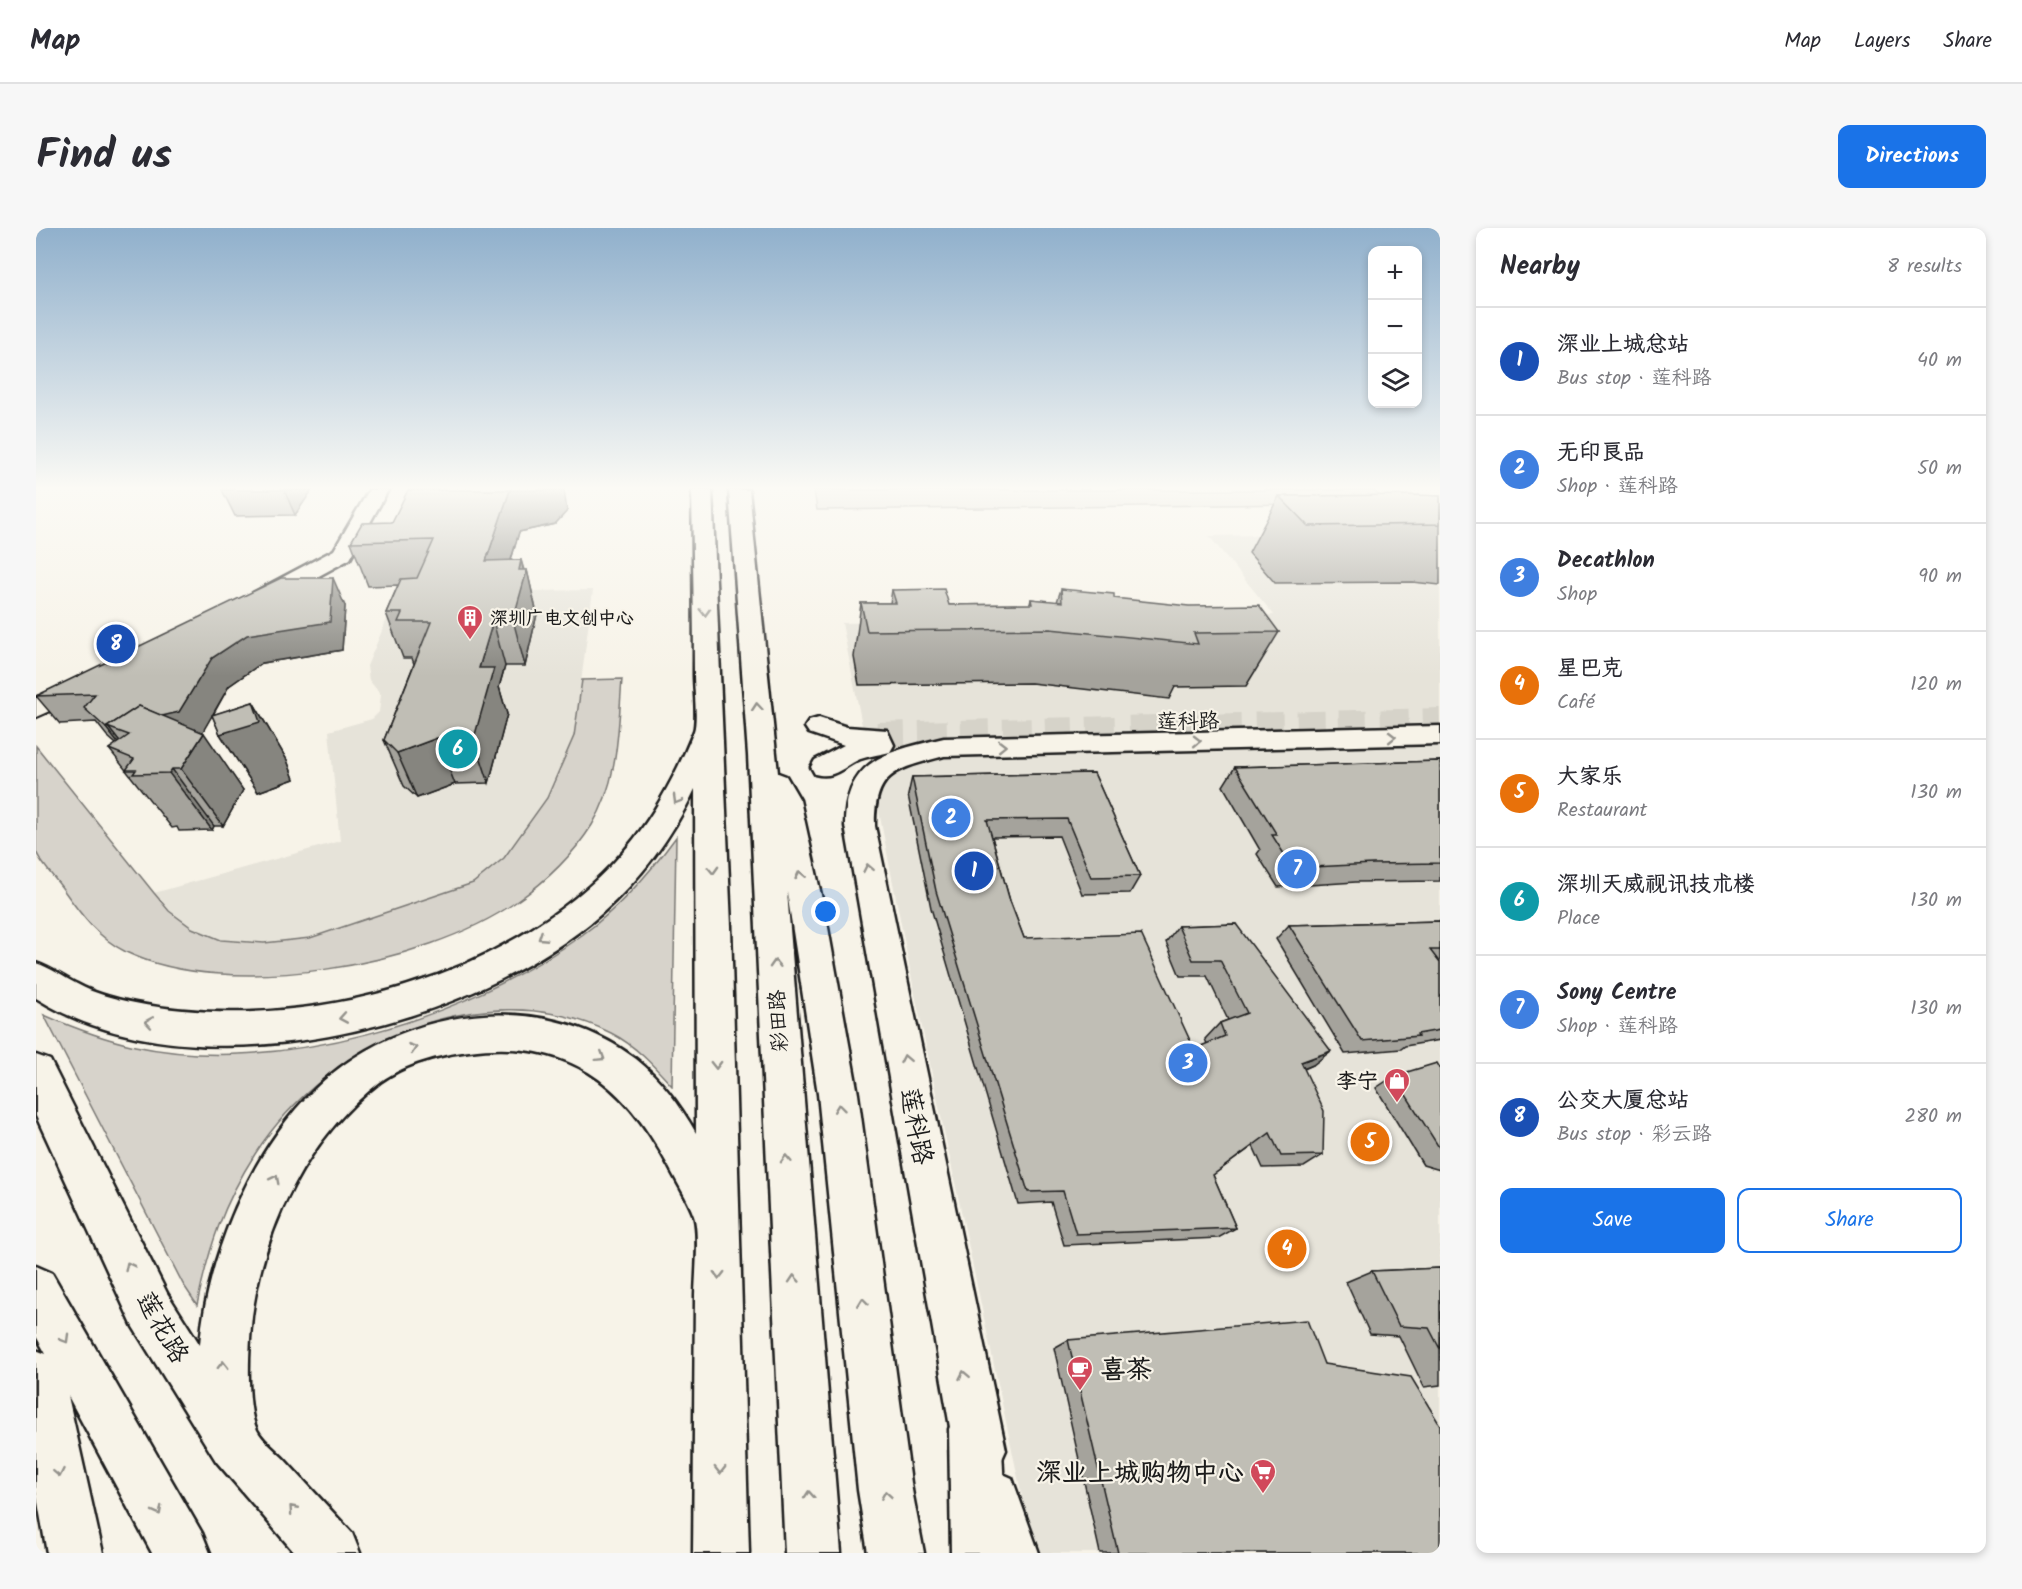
<!DOCTYPE html>
<meta charset="utf-8">
<style>
:root{--surface:#fff;--page:#f7f7f7;--text:#2b2b33;--muted:#7c7c81;--line:#e1e1e2;--accent:#1a73e8}
body{margin:0;font-family:Kalam,"LXGW WenKai TC",sans-serif;background:var(--page);color:var(--text)}
.controls{position:absolute;right:18px;top:18px;display:grid;overflow:hidden;border-radius:12px;box-shadow:0 3px 9px #0003}
.controls button{width:54px;height:54px;display:grid;place-items:center;padding:0;border:0;border-bottom:2px solid var(--line);background:var(--surface);color:var(--text);font:30px sans-serif}
.you{position:absolute;left:790px;top:684px;width:21px;height:21px;margin:-15px;border:4px solid #fff;border-radius:50%;background:#1a73e8;box-shadow:0 0 0 9px #1a73e833}
.badge{display:grid;place-items:center;width:39px;height:39px;border-radius:50%;background:var(--accent);color:#fff;font-size:20px;font-weight:700}
.pin{position:absolute;translate:-50% -50%;border:3px solid #fff;box-shadow:0 2px 6px #0006}
.list{margin:0;padding:0;list-style:none}
h2{display:flex;justify-content:space-between;align-items:center;height:78px;margin:0;padding:0 24px;font-size:26px}
h2 small{font-size:20px;font-weight:400;color:var(--muted)}
.list li{display:grid;grid-template-columns:39px 1fr auto;gap:18px;align-items:center;box-sizing:border-box;height:108px;padding:0 24px;border-top:2px solid var(--line)}
.list b{display:block;font-size:22px;white-space:nowrap}
.list p{margin:0;font-size:20px;white-space:nowrap;color:var(--muted)}
.list em{font-size:20px;font-style:normal;color:var(--muted)}
.actions{display:flex;gap:12px;padding:18px 24px}
.actions a{flex:1;padding:14px 0;border:2px solid var(--accent);border-radius:12px;text-align:center;font-size:21px;color:var(--accent)}
.actions .main{background:var(--accent);color:#fff}
.icon{flex:none;width:33px;height:33px;fill:none;stroke:currentColor;stroke-width:2;stroke-linecap:round;stroke-linejoin:round}
.map{position:relative;flex:none;width:1404px;height:1325px;overflow:hidden;border-radius:12px}
header{display:flex;align-items:center;gap:36px;box-sizing:border-box;height:84px;padding:0 30px;background:var(--surface);border-bottom:2px solid var(--line)}
header strong{font-size:28px}
nav{display:flex;gap:33px;margin-inline-start:auto;font-size:21px}
.intro{display:flex;align-items:center;justify-content:space-between;box-sizing:border-box;height:144px;padding:0 36px}
h1{margin:0;font-size:42px}
.button{padding:15px 27px;border-radius:12px;background:var(--accent);color:#fff;font-size:21px;font-weight:700}
main{display:flex;gap:36px;padding:0 36px}
aside{flex:1;background:var(--surface);border-radius:12px;box-shadow:0 3px 9px #0003}
.map>svg:first-child{display:block}
.built{fill:#e6e3d9}
.green{fill:#d7d3cb;stroke:#7a7874;stroke-width:1.5}
.lines{fill:none;stroke-linecap:round;stroke-linejoin:round}
.minor-tunnel{stroke:#d6d3c9;stroke-width:28;stroke-dasharray:28 14;stroke-linecap:butt}
.minor-casing{stroke:#1c1c1c;stroke-width:5}
.major-casing{stroke:#1c1c1c;stroke-width:5}
.minor{fill:#f7f3e8;fill-rule:evenodd}
.major{fill:#f7f3e8;fill-rule:evenodd}
.wall{fill:#a5a39c;stroke:#1c1c1c;stroke-width:1.5}
.shaded-wall{fill:#86857f;stroke:#1c1c1c;stroke-width:1.5}
.building{fill:#c0beb5;stroke:#1c1c1c;stroke-width:1.5}
.oneway{stroke:#94928c}
.labels{text-anchor:middle;stroke-width:4.5;stroke-linejoin:round;paint-order:stroke}
.far-poi-label{font-size:18px;font-weight:bold;fill:#1c1c1c;stroke:#f7f3e8;text-anchor:start}
.street-label{font-size:21px;fill:#1c1c1c;stroke:#f7f3e8}
.poi-label{font-size:21px;font-weight:bold;fill:#1c1c1c;stroke:#f7f3e8;text-anchor:end}
.near-street-label{font-size:26px;fill:#1c1c1c;stroke:#f7f3e8}
.near-poi-label{font-size:26px;font-weight:bold;fill:#1c1c1c;stroke:#f7f3e8;text-anchor:start}
</style>
<header>
<strong>Map</strong>
<nav><a>Map</a><a>Layers</a><a>Share</a></nav>
</header>
<div class="intro"><h1>Find us</h1><a class="button">Directions</a></div>
<main>
<div class="map">
<svg width="1404" height="1325" viewBox="0 0 1404 1325">
<rect width="100%" height="100%" fill="#f7f3e8"/>
<filter id="ink" filterUnits="userSpaceOnUse"><feTurbulence type="fractalNoise" baseFrequency=".0167" numOctaves="2"/><feDisplacementMap in="SourceGraphic" scale="12" xChannelSelector="R" yChannelSelector="G"/><feConvolveMatrix kernelMatrix="1 2 1 2 8 2 1 2 1" color-interpolation-filters="sRGB"/></filter>
<g filter="url(#ink)">
<g class="built">
<path d="M1404 304V1325H998L877 757 806 395 1238 387 1173 308Z"/>
<path d="M557 362 538 508 529 533 511 570 493 598 468 630 437 655 274 710 228 715 185 712 156 700 133 683 118 665 304 613 293 503 336 491 343 484 345 467 333 452 331 438 362 365Z"/>
</g>
<g class="green">
<path d="M778 262H1337L1352 275 781 282Z"/>
<path d="M586 451C582 500 583 553 556 597 537 627 509 654 480 674 389 738 192 773 90 724 62 710 46 688 29 664 22 653 3 634 0 623 0 615 0 603 0 595 0 569 0 543 0 518L118 665 133 683 156 700 185 712 228 715 274 710 437 655 468 630 511 570 538 508 546 452Z"/>
<path d="M640 609 636 858C618 838 599 817 575 805 449 743 292 813 219 926 187 976 173 1019 161 1077L147 1056 8 787C38 800 67 811 99 818 241 849 430 791 546 707 583 680 613 646 640 609Z"/>
</g>
<g class="lines">
<path class="minor-tunnel" d="M841 508 1404 494"/>
<defs>
<g id="minor">
<path d="M333 262H352L314 331 233 375H217L213 370 217 365 298 322Z"/>
<path d="M47 450 56 452 60 458 56 464 0 489V470Z"/>
<path d="M783 490 811 499 851 502 858 517 854 524C843 527 830 528 820 533 805 541 797 551 779 546L775 539 779 532 808 517 773 505 769 499 773 493Z"/>
<path d="M1404 498V516L908 528C861 541 838 544 839 598L970 1222 962 1240 958 1242 976 1250 1003 1325H947L930 1269 938 1250 943 1248 926 1240 918 1222 809 598C809 530 852 524 908 510Z"/>
</g>
<g id="major">
<path d="M656 262H676L695 698 713 1325H657C658 1240 658 1155 659 1070 659 1051 664 1004 658 988 652 971 640 953 632 937 588 854 530 810 433 823 402 827 370 835 344 854 271 910 228 998 216 1088 213 1116 209 1177 221 1202 226 1212 239 1222 247 1230 270 1255 293 1280 316 1305L324 1325H259L180 1233 97 1099 0 888V827L14 832 131 1065 164 1117C171 1029 215 922 279 861 362 780 505 758 600 831 625 851 644 877 660 905L659 561C636 609 605 651 565 686 433 801 156 869 0 770V735C15 740 27 749 41 756 59 766 79 771 99 775 268 809 489 749 598 611 623 579 643 540 658 503 662 492 658 461 658 447 658 386 657 324 656 262Z"/>
<path d="M693 262H713L742 545 750 548 764 572 791 694 822 866 876 1262 888 1325H832L822 1262 782 866 751 664 805 1325H749L712 527Z"/>
<path d="M0 1038 16 1045 166 1305 174 1325H116L32 1168 67 1325H11L0 1263V1122L10 1126 0 1108Z"/>
<path d="M939 1175 957 1183 965 1201 971 1325H915L913 1201 921 1183Z"/>
</g>
</defs>
<use href="#minor" class="minor-casing"/>
<use href="#major" class="major-casing"/>
<use href="#minor" class="minor"/>
<use href="#major" class="major"/>
</g>
<g class="wall">
<path d="M186 262H276L259 287 199 288Z"/>
<path d="M1243 268H1404V357L1376 354 1239 355 1213 325Z"/>
<path d="M531 283 519 296 483 304 475 332H485L488 342H491L501 386 489 438H469L463 459 471 486 453 555 419 556 381 570 368 558 348 512 378 436 376 430H367L350 385 362 357 332 358 315 314 356 294Z"/>
<path d="M1025 361 1078 370 1243 404 1210 458 1139 459 1133 471 995 455 823 457 818 429 825 375H854L856 362 913 377 994 376 995 371 1021 374Z"/>
<path d="M309 378 306 422 226 435 193 458 177 487 217 474 251 532 258 551 222 564 184 506 176 487 166 504 207 562 187 598H178L176 602 143 603 141 599 136 600 73 521 80 516 71 508 60 494 24 496 0 468Z"/>
<path d="M1404 533V653L1320 654 1242 659 1221 626 1224 622 1187 558 1199 539Z"/>
<path d="M1058 545 1104 648 1094 665 1046 666 1023 608 956 609 974 673 988 710 1158 821 1171 816 1169 811 1184 795 1192 792 1171 748H1144L1130 714 1142 698 1200 696 1277 837 1268 841 1287 927 1268 939 1227 940 1217 918 1177 947 1200 1000 1182 1010 1028 1017 1015 974 982 976 895 680 872 567 876 549Z"/>
<path d="M1404 693V812L1369 818 1365 821 1309 826 1240 711 1253 697Z"/>
<path d="M1404 840V942L1387 937 1340 860 1358 848Z"/>
<path d="M1404 1040V1157L1388 1159 1363 1108 1334 1106 1310 1054 1336 1043Z"/>
<path d="M1032 1112 1288 1136 1404 1325H1064L1018 1120Z"/>
</g>
<g class="shaded-wall">
<path d="M248 262H276L259 287Z"/>
<path d="M474 262H528L531 283 519 296 483 304 462 377 450 333Z"/>
<path d="M485 332 489 349 491 342 501 386 489 438 477 392 483 342Z"/>
<path d="M297 350 309 378 306 422 226 435 193 458 162 512 93 507 176 430Z"/>
<path d="M457 393 469 438 463 459 471 486 453 555 438 510 443 440Z"/>
<path d="M217 474 251 532 258 551 222 564 184 506Z"/>
<path d="M72 499 94 527 92 528 70 500Z"/>
<path d="M168 505 207 562 187 598 145 541Z"/>
<path d="M401 510 419 556 381 570 361 525Z"/>
<path d="M136 541 178 598 176 602 133 545Z"/>
<path d="M1295 823 1277 837 1247 849 1265 834Z"/>
</g>
<g class="building">
<path d="M372 262H474L450 333 485 332 483 342H491L477 392 457 393 443 440H458L438 510H401L361 525 348 512 395 394H362L366 385H350L365 351 381 350 398 312 315 314 326 295 356 294Z"/>
<path d="M1385 267 1404 268V296L1272 298 1243 268Z"/>
<path d="M245 350H297L294 394 211 407 176 430 143 484 126 488 103 478 71 499H73L70 500 48 480 59 466 0 468Z"/>
<path d="M908 361 913 377 996 376 995 371 1026 374 1025 361 1078 366V370L1153 378 1223 377 1243 404 1158 405 1162 416 1014 401 831 403 825 375H860L856 362Z"/>
<path d="M217 474 224 494 184 506 176 487Z"/>
<path d="M103 478 168 505 145 541H136L133 545 97 546 100 542H90L98 531 73 521 93 507 71 499Z"/>
<path d="M1404 533V635L1337 636 1257 640 1236 607H1241L1199 539Z"/>
<path d="M1058 545 1104 648 1055 649 1031 591 951 592 974 673 988 710 1105 706 1158 821 1189 808 1184 795 1211 785 1184 732H1157L1142 698 1200 696 1295 823 1265 834 1288 883 1287 927 1245 928 1234 905 1177 947 1200 1000 1040 1006 1027 963 992 964 900 663 876 549Z"/>
<path d="M1404 693V722H1394L1404 735V802L1381 806 1382 808 1326 813 1253 697Z"/>
<path d="M1401 835 1404 840V921L1358 848Z"/>
<path d="M1404 1040V1121L1393 1100 1363 1098 1336 1043Z"/>
<path d="M1271 1092 1288 1136 1375 1149 1404 1197V1325H1082L1032 1112Z"/>
</g>
<defs><path id="oneway-chevron" d="M-2-3.5L2.5 0L-2 3.5" fill="none" stroke-width="1.6" stroke-linecap="round" stroke-linejoin="round" transform="scale(1.5)"/></defs>
<g class="oneway">
<use href="#oneway-chevron" transform="translate(669 384) rotate(88)"/>
<use href="#oneway-chevron" transform="translate(721 479) rotate(-95)"/>
<use href="#oneway-chevron" transform="translate(1356 509) rotate(-1)"/>
<use href="#oneway-chevron" transform="translate(1161 513) rotate(-1)"/>
<use href="#oneway-chevron" transform="translate(966 518) rotate(-1)"/>
<use href="#oneway-chevron" transform="translate(641 572) rotate(120)"/>
<use href="#oneway-chevron" transform="translate(832 640) rotate(-101)"/>
<use href="#oneway-chevron" transform="translate(677 642) rotate(88)"/>
<use href="#oneway-chevron" transform="translate(764 647) rotate(-102)"/>
<use href="#oneway-chevron" transform="translate(506 709) rotate(147)"/>
<use href="#oneway-chevron" transform="translate(739 736) rotate(-93)"/>
<use href="#oneway-chevron" transform="translate(307 790) rotate(170)"/>
<use href="#oneway-chevron" transform="translate(113 794) rotate(-170)"/>
<use href="#oneway-chevron" transform="translate(377 820) rotate(-19)"/>
<use href="#oneway-chevron" transform="translate(565 829) rotate(32)"/>
<use href="#oneway-chevron" transform="translate(869 831) rotate(-101)"/>
<use href="#oneway-chevron" transform="translate(680 837) rotate(89)"/>
<use href="#oneway-chevron" transform="translate(803 880) rotate(-97)"/>
<use href="#oneway-chevron" transform="translate(750 931) rotate(-93)"/>
<use href="#oneway-chevron" transform="translate(239 951) rotate(-63)"/>
<use href="#oneway-chevron" transform="translate(93 1038) rotate(-116)"/>
<use href="#oneway-chevron" transform="translate(683 1047) rotate(90)"/>
<use href="#oneway-chevron" transform="translate(758 1051) rotate(-94)"/>
<use href="#oneway-chevron" transform="translate(827 1074) rotate(-97)"/>
<use href="#oneway-chevron" transform="translate(29 1111) rotate(60)"/>
<use href="#oneway-chevron" transform="translate(187 1137) rotate(-90)"/>
<use href="#oneway-chevron" transform="translate(928 1147) rotate(-101)"/>
<use href="#oneway-chevron" transform="translate(684 1242) rotate(90)"/>
<use href="#oneway-chevron" transform="translate(23 1245) rotate(79)"/>
<use href="#oneway-chevron" transform="translate(773 1267) rotate(-94)"/>
<use href="#oneway-chevron" transform="translate(850 1267) rotate(-99)"/>
<use href="#oneway-chevron" transform="translate(257 1281) rotate(-132)"/>
<use href="#oneway-chevron" transform="translate(122 1283) rotate(62)"/>
</g>
</g>
<linearGradient id="sky" x2="0" y2="1"><stop stop-color="#90b0cc"/><stop offset="0.58" stop-color="#fbfaf5"/><stop offset="1" stop-color="#fbfaf5" stop-opacity="0"/></linearGradient>
<rect width="1404" height="448" fill="url(#sky)"/>
<defs>
<symbol id="building-pin" viewBox="-11 -11 22 30"><path d="M0 17L-7.5 6A9.5 9.5 0 1 1 7.5 6Z" fill="#d1495b" stroke="#f7f3e8"/><path d="M-4-6H4V6H1V3H-1V6H-4ZM-2.5-4.3h1.7v1.8h-1.7ZM.8-4.3h1.7v1.8H.8ZM-2.5-1h1.7V.8h-1.7ZM.8-1h1.7V.8H.8Z" fill="#fff"/></symbol>
<symbol id="shop-pin" viewBox="-11 -11 22 30"><path d="M0 17L-7.5 6A9.5 9.5 0 1 1 7.5 6Z" fill="#d1495b" stroke="#f7f3e8"/><path d="M-5-2.5h2.3a2.7 3.5 0 0 1 5.4 0H5L5.5 6h-11ZM-1.5-2.5h3a1.5 2.3 0 0 0-3 0Z" fill="#fff"/></symbol>
<symbol id="cafe-pin" viewBox="-11 -11 22 30"><path d="M0 17L-7.5 6A9.5 9.5 0 1 1 7.5 6Z" fill="#d1495b" stroke="#f7f3e8"/><path d="M-5.5-4.5H6V0H3Q3 3.5 0 3.5H-2.5Q-5.5 3.5-5.5 0ZM3-3.2v2h1.7v-2ZM-6 4.5H4V6H-6Z" fill="#fff"/></symbol>
<symbol id="supermarket-pin" viewBox="-11 -11 22 30"><path d="M0 17L-7.5 6A9.5 9.5 0 1 1 7.5 6Z" fill="#d1495b" stroke="#f7f3e8"/><path d="M-6-5.5h2.5l.6 2H6L4.5 2H-2.5L-4.4-4H-6ZM-1.5 3.2a1.3 1.3 0 1 0 .1 0ZM3 3.2a1.3 1.3 0 1 0 .1 0Z" fill="#fff"/></symbol>
</defs>
<g fill-rule="evenodd">
<use href="#building-pin" x="419" y="375" width="30" height="40"/>
<use href="#shop-pin" x="1346" y="838" width="30" height="40"/>
<use href="#cafe-pin" x="1029" y="1126" width="30" height="40"/>
<use href="#supermarket-pin" x="1212" y="1229" width="30" height="40"/>
</g>
<g class="labels">
<g class="far-poi-label">
<text x="454" y="396">深圳广电文创中心</text>
</g>
<g class="street-label">
<text transform="translate(1152 493) rotate(-1)" y="7">莲科路</text>
<text transform="translate(742 793) rotate(-93)" y="7">彩田路</text>
</g>
<g class="poi-label">
<text x="1342" y="860">李宁</text>
</g>
<g class="near-street-label">
<text transform="translate(881 898) rotate(79)" y="9">莲科路</text>
<text transform="translate(127 1099) rotate(60)" y="9">莲花路</text>
</g>
<g class="near-poi-label">
<text x="1064" y="1150">喜茶</text>
<text x="1208" y="1253" text-anchor="end">深业上城购物中心</text>
</g>
</g>
</svg>
<div class="controls">
<button>+</button>
<button>−</button>
<button><svg class="icon" aria-label="layers" viewBox="0 0 24 24"><path d="M12 4l9 5-9 5-9-5zM3 14l9 5 9-5"/></svg></button>
</div>
<div class="you"></div>
<div class="pin badge" style="left:938px;top:643px;background:#1a4fb4">1</div>
<div class="pin badge" style="left:915px;top:590px;background:#3f7fe0">2</div>
<div class="pin badge" style="left:1152px;top:835px;background:#3f7fe0">3</div>
<div class="pin badge" style="left:1251px;top:1021px;background:#e8710a">4</div>
<div class="pin badge" style="left:1334px;top:914px;background:#e8710a">5</div>
<div class="pin badge" style="left:422px;top:521px;background:#0f9aa8">6</div>
<div class="pin badge" style="left:1261px;top:641px;background:#3f7fe0">7</div>
<div class="pin badge" style="left:80px;top:416px;background:#1a4fb4">8</div>
</div>
<aside>
<h2>Nearby<small>8 results</small></h2>
<ul class="list">
<li><span class="badge" style="background:#1a4fb4">1</span><div><b>深业上城总站</b><p>Bus stop · 莲科路</p></div><em>40 m</em></li>
<li><span class="badge" style="background:#3f7fe0">2</span><div><b>无印良品</b><p>Shop · 莲科路</p></div><em>50 m</em></li>
<li><span class="badge" style="background:#3f7fe0">3</span><div><b>Decathlon</b><p>Shop</p></div><em>90 m</em></li>
<li><span class="badge" style="background:#e8710a">4</span><div><b>星巴克</b><p>Café</p></div><em>120 m</em></li>
<li><span class="badge" style="background:#e8710a">5</span><div><b>大家乐</b><p>Restaurant</p></div><em>130 m</em></li>
<li><span class="badge" style="background:#0f9aa8">6</span><div><b>深圳天威视讯技术楼</b><p>Place</p></div><em>130 m</em></li>
<li><span class="badge" style="background:#3f7fe0">7</span><div><b>Sony Centre</b><p>Shop · 莲科路</p></div><em>130 m</em></li>
<li><span class="badge" style="background:#1a4fb4">8</span><div><b>公交大厦总站</b><p>Bus stop · 彩云路</p></div><em>280 m</em></li>
</ul>
<div class="actions"><a class="main">Save</a><a>Share</a></div>
</aside>
</main>
